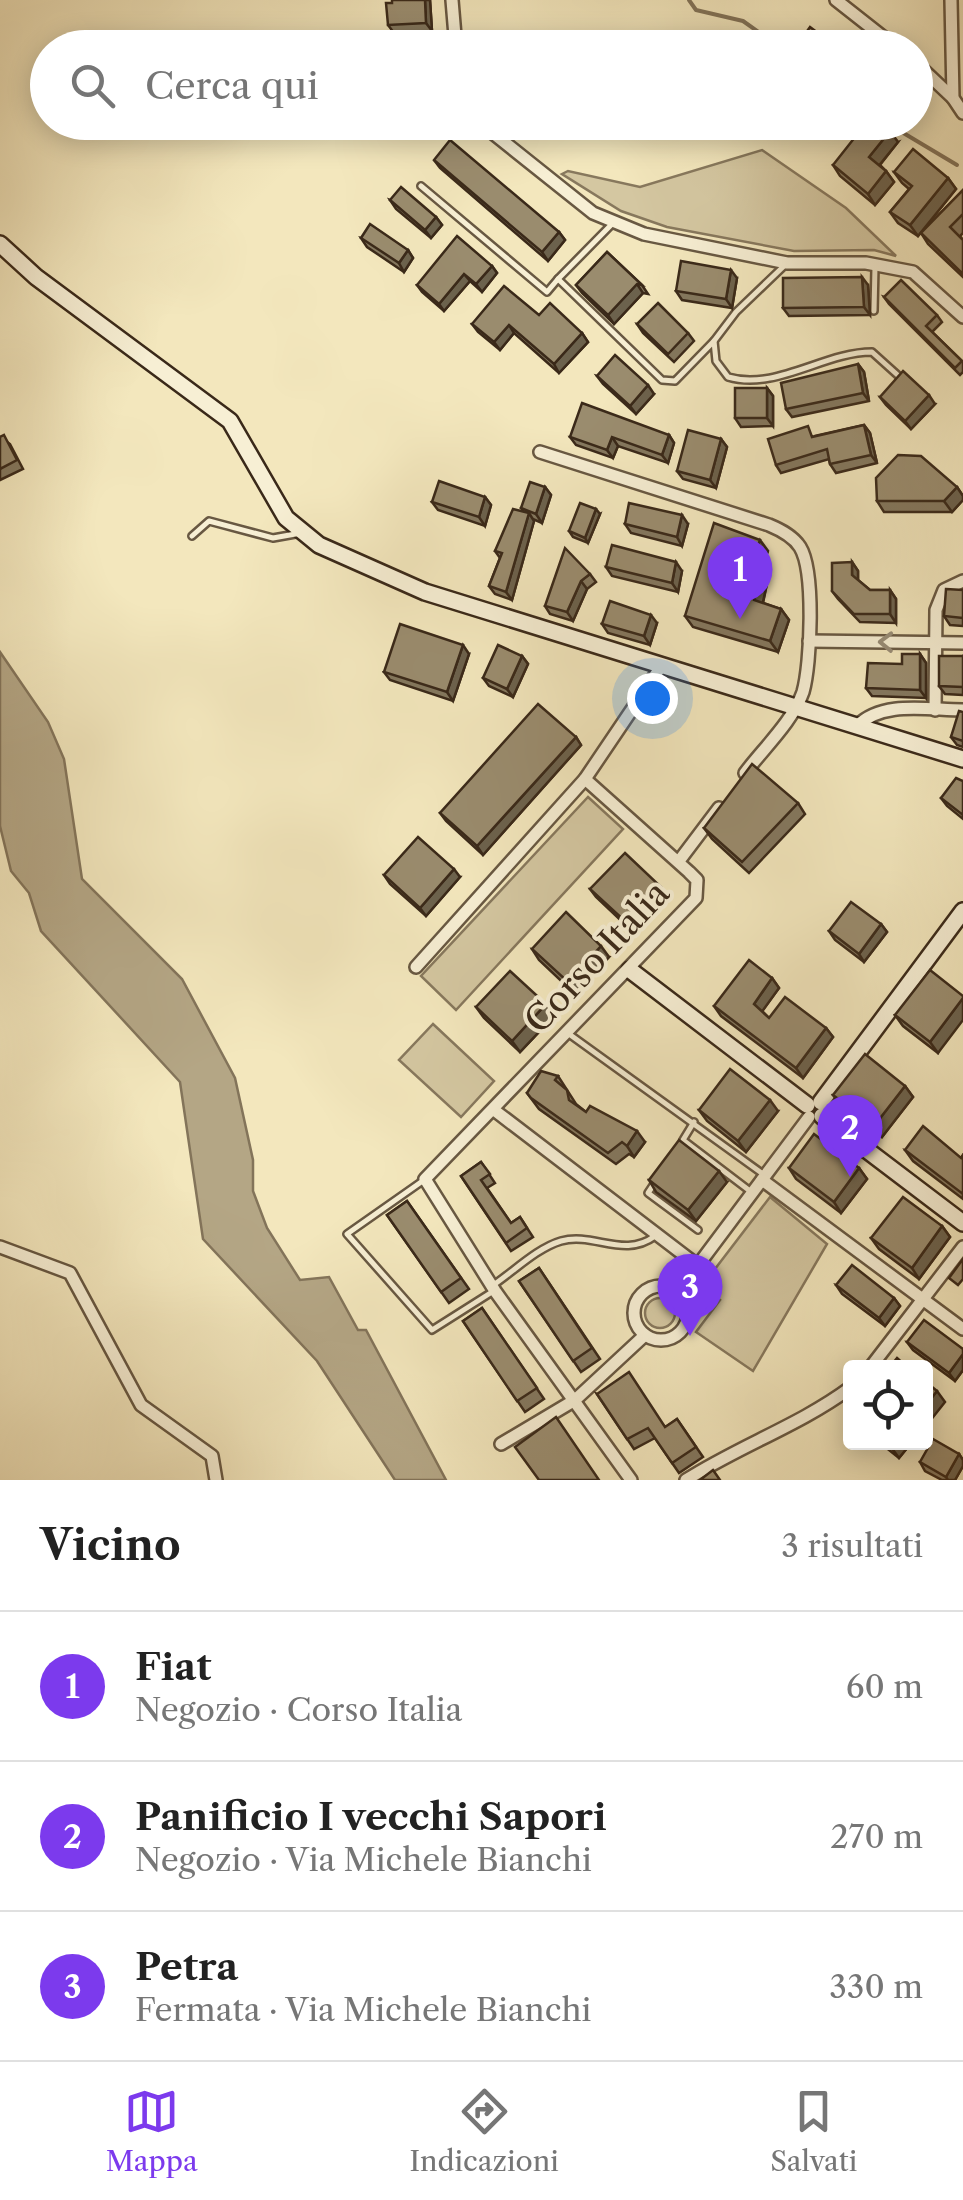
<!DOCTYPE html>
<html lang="it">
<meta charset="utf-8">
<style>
:root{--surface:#fff;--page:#f6f6f6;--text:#222;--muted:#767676;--line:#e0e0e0;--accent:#7c3aed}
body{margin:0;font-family:"Libre Caslon Text",serif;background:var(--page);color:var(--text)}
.controls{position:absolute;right:30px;bottom:30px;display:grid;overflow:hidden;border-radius:10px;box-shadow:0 5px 25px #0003}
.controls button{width:90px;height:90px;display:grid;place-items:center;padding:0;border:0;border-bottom:2px solid var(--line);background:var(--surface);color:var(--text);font:50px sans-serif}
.you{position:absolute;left:652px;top:698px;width:35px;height:35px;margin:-25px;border:8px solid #fff;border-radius:50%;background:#1a73e8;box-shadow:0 0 0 15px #1a73e833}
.badge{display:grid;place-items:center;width:65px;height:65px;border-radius:50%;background:var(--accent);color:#fff;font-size:32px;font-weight:700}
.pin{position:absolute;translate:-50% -82px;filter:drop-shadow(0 2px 5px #0008)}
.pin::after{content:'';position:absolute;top:52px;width:35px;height:30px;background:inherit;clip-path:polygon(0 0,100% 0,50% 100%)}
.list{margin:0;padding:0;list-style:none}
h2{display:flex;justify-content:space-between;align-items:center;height:130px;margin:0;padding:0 40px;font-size:42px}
h2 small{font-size:32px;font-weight:400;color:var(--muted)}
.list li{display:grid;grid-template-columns:65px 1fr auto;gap:30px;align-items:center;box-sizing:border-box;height:150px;padding:0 40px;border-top:2px solid var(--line)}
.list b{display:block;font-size:38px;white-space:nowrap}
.list p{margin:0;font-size:32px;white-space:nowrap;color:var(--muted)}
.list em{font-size:32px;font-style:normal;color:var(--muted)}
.icon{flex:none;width:55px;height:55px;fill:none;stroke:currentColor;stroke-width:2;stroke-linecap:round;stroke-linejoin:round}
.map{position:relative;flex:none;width:963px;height:1480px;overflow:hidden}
.search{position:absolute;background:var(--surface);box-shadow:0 5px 25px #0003;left:30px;right:30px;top:30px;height:110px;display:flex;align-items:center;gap:25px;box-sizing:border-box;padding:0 35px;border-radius:55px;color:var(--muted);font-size:38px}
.sheet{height:580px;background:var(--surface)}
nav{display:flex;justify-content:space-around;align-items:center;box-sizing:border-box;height:140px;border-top:2px solid var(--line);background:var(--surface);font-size:28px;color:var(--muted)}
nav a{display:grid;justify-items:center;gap:5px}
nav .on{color:var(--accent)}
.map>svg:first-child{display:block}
.green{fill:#d4c7a1;stroke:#87785d;stroke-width:2.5}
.water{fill:#b4a685;stroke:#83745a;stroke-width:2.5}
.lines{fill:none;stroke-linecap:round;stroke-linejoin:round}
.stream{stroke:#83745a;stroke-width:4}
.lane-casing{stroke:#685842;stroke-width:10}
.street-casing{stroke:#685842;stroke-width:16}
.secondary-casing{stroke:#3a2919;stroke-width:20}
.lane{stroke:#f7efd4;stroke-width:5}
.street{stroke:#f7efd4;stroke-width:11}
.secondary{stroke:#f7efd4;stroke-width:15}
.wall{fill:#84785f;stroke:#3a2919;stroke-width:2.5}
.shaded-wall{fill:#6c624d;stroke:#3a2919;stroke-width:2.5}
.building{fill:#9a8c6e;stroke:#3a2919;stroke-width:2.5}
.oneway{stroke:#988c76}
.labels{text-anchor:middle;stroke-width:8;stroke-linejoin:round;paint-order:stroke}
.street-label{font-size:35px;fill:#3a2919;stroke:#f7efd4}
</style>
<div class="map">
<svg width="963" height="1480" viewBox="0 0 963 1480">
<rect width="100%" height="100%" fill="#f3e7bd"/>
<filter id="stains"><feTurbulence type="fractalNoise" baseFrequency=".002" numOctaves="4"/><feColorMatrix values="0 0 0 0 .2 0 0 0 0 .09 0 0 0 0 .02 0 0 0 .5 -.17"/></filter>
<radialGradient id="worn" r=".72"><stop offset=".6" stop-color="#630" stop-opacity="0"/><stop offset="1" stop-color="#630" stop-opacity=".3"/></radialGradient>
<g class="green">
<path d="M762 150 846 208 896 256 874 250 794 251 667 227 621 211 562 174 568 171 640 187Z"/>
<path d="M588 797 623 829 456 1010 421 976Z"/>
<path d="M433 1024 494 1081 461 1117 399 1060Z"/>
<path d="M770 1197 827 1244 753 1371 696 1332 720 1300 702 1286Z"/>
<circle cx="660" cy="1313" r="15"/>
</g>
<path class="water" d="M0 652 48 722 64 759 82 879 182 979 235 1078 253 1160V1191L267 1228 300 1280 329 1277 358 1330H366L446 1480H395L317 1361 203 1239 180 1082 41 931 29 893 11 871 0 826Z"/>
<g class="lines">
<g class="stream">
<path d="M689 0 696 10 743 21 781 48"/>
<path d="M885 122 957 165"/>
</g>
<defs>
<g id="lane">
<path d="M421 186 547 292 558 279 662 380 675 381 714 341"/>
<path d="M785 265 736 312 714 341 716 361 728 377C776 391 824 352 872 352L902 379"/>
<path d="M558 279 612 224"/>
<path d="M874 311 875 267"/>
<path d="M192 536 209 521 273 538 301 533"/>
<path d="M569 1034 763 1174"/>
<path d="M694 1122 683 1140 750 1191"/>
<path d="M424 1180 347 1234 432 1330 492 1292"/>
<path d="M654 1184 648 1193 698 1230"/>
<path d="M492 1286C513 1272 537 1248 561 1241 594 1232 624 1259 655 1236"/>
</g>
<g id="street">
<path d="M452 0 456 48"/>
<path d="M836 0 897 48"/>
<path d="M951 0 953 98 963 113"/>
<path d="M916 63 953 98"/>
<path d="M479 122 593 213 644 234 787 263H866L913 272 963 317"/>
<path d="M540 452 769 525C781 530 793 536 800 547 815 571 811 664 803 692 793 721 763 749 745 773"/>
<path d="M809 641 963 643"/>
<path d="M935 710 936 610 944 590 963 581"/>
<path d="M857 726C883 700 928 710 963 710"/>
<path d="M585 779 689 872 697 880 696 898 425 1179 495 1291 631 1480"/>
<path d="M679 861 719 808"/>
<path d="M416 967 585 779 662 665"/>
<path d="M494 1110 697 1265"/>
<path d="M762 1180 963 1329"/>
<path d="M0 1247 70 1273 141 1405 212 1456 216 1480"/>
<circle cx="661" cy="1313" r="27"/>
<path d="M678 1292 809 1117"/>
<path d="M870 1368 963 1247"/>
<path d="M501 1444 575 1400 645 1335"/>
<path d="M686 1480C739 1446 800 1425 850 1388"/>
</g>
<g id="secondary">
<path d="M0 244 36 277 230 421 286 518 319 545 425 592 963 759"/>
<path d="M630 970 807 1105"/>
<path d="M821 1102 963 911"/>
<path d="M822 1116 963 1223"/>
</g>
</defs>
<use href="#lane" class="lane-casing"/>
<use href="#street" class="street-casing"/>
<use href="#secondary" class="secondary-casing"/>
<use href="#lane" class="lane"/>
<use href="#street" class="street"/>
<use href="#secondary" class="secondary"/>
</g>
<g class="wall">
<path d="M430 0 432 31 394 33 388 25 392 3Z"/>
<path d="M898 142 880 165 886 171 894 182 875 205 840 176 833 165Z"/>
<path d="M434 160 559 232 565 240 548 261 440 168Z"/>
<path d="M894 172 948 178 956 189 918 236 898 223 890 212 909 189 902 183Z"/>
<path d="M963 190V233L960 236 963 240V277L928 244 921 233Z"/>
<path d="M390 200 436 217 442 225 431 238 396 209Z"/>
<path d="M361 238 408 250 413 258 404 272 367 247Z"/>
<path d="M607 252 642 285 648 294 643 293 614 324 582 293 576 285Z"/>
<path d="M492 266 497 273 482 292 470 281 444 311 422 292 417 285Z"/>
<path d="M737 278 732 308 682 300 676 291Z"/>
<path d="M868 285 870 315 789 316 783 308Z"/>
<path d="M884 297 937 315 942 322 932 332 963 362V372L960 375 889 304Z"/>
<path d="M539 315 582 333 588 342 559 373 514 333 500 350 478 332 472 324Z"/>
<path d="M637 324 688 333 694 341 674 362 643 333Z"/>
<path d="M858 364 864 372 869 401 792 417 786 409Z"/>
<path d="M597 376 654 394 636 414 603 384Z"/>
<path d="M767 388 773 396V426L741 427 735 418Z"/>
<path d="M880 397 935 404 911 429 886 405Z"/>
<path d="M864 425 870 433 877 463 836 473 830 464 829 459 781 473 776 465 815 436Z"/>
<path d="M669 435 674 443 668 463 618 446 613 458 576 445 570 437Z"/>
<path d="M0 437 10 444 23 469 0 480Z"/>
<path d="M721 439 727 447 716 488 683 479 677 471Z"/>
<path d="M545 487 551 495 542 523 533 519 534 521 512 600 495 594 489 586 500 558 495 551 524 512 521 508Z"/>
<path d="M957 487 963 496V500L952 512H884L877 501Z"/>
<path d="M485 497 491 505 485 526 438 510 432 502Z"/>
<path d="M600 514 588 543 573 537 569 531Z"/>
<path d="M625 524H688L682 546 631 533Z"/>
<path d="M768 551 762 565 769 574 763 603 781 609 789 620 778 652 693 627 685 616Z"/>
<path d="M852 562 858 571V580L870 590H890L896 599V623L860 622 838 599 832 591Z"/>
<path d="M606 567 682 571 678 592 612 576Z"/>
<path d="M590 574 596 582 587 589 573 621 550 614 545 606Z"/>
<path d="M963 590V626L950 625 944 616Z"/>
<path d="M657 623 650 645 608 633 602 624Z"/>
<path d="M469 654 453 701 390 680 384 672Z"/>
<path d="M920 654 926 663V698L872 696 866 688Z"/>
<path d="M522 656 528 664 513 697 489 686 483 678Z"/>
<path d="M963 656V695L945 694 939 686Z"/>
<path d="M963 712V747L957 745 951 737Z"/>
<path d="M576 737 581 745 483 855 446 821 440 813Z"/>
<path d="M963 781V819L947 806 941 798Z"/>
<path d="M798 803 805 814 749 873 712 839 704 828Z"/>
<path d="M384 875 460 877 426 916 390 884Z"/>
<path d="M661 887 667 896 632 931 596 897 590 889Z"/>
<path d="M881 924 887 932 864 962 835 940 829 931Z"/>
<path d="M532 949 609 957 575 994 539 960Z"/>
<path d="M772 978 779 988 762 1011 769 1018 826 1028 833 1037 803 1078 721 1016 714 1006Z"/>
<path d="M963 996 938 1053 903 1026 895 1015Z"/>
<path d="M546 1004 554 1016 520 1052 484 1018 476 1007Z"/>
<path d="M558 1076 576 1104 586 1112 645 1142 634 1157 629 1154 616 1164 539 1109 527 1093Z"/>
<path d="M905 1086 913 1097 882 1137 841 1106 833 1095Z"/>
<path d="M699 1110 778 1111 746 1152 707 1121Z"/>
<path d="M905 1150 961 1158 963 1155V1199L913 1161Z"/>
<path d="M481 1162 495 1183 487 1188 511 1223 520 1217 533 1237 511 1251 461 1176Z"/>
<path d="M789 1168H859L867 1179 841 1213 796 1179Z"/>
<path d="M649 1180 727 1182 696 1221 656 1192Z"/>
<path d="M407 1201 469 1289 449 1303 387 1215Z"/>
<path d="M942 1226 950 1237 919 1279 879 1249 871 1238Z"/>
<path d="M539 1268 600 1359 581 1372 519 1281Z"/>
<path d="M836 1285 894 1298 900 1306 885 1326 842 1294Z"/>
<path d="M482 1308 544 1399 525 1412 463 1321Z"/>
<path d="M907 1342 963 1349V1370L955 1381 913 1350Z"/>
<path d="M597 1394 666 1427 677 1419 703 1457 679 1473 655 1438 634 1449Z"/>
<path d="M879 1442H912L899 1458Z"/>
<path d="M959 1454 963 1460V1466L955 1480H942L925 1471 920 1462Z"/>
</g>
<g class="shaded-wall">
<path d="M425 0H430L432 31 426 23Z"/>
<path d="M397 36 403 45 402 48H396Z"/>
<path d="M890 131 898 142 877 168 869 157Z"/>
<path d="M886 171 894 182 875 205 868 194Z"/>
<path d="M948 178 956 189 918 236 910 225Z"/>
<path d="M436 217 442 225 431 238 425 230Z"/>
<path d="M559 232 565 240 548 261 542 252Z"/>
<path d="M408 250 413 258 404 272 399 263Z"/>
<path d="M492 266 497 273 482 292 476 284Z"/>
<path d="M731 270 737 278 732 308 726 299Z"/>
<path d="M464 274 470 281 444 311 439 304Z"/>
<path d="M862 277 868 285 870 315 864 307Z"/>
<path d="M637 284 643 293 614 324 608 315Z"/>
<path d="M509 325 514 333 500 350 494 342Z"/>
<path d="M582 333 588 342 559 373 554 364Z"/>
<path d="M858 364 864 372 869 401 863 393Z"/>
<path d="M648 385 654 394 636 414 630 406Z"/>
<path d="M767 388 773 396V426L767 418Z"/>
<path d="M929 395 935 404 911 429 905 421Z"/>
<path d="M864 425 870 433 877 463 871 455Z"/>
<path d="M669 435 674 443 668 463 662 455Z"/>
<path d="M612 437 618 446 613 458 607 450Z"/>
<path d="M721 439 727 447 716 488 710 480Z"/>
<path d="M545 487 551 495 542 523 536 514Z"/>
<path d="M957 487 963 496V500L952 512 944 501Z"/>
<path d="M485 497 491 505 485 526 479 517Z"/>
<path d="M596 509 600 514 588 543 585 538Z"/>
<path d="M529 513 534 521 512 600 506 592Z"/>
<path d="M682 515 688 524 682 546 677 537Z"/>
<path d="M760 540 768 551 762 565 769 574 761 611 754 600 752 560Z"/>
<path d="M676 562 682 571 678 592 672 583Z"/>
<path d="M852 562 858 571V583L852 575Z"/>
<path d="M581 581 587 589 573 621 567 612Z"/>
<path d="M890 590 896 599V623L890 614Z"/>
<path d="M781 609 789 620 778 652 770 641Z"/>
<path d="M651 615 657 623 650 645 644 636Z"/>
<path d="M463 645 469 654 453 701 447 692Z"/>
<path d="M920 654 926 663V698L920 690Z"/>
<path d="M522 656 528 664 513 697 507 689Z"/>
<path d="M576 737 581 745 483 855 477 846Z"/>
<path d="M454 869 460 877 426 916 420 908Z"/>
<path d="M881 924 887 932 864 962 859 954Z"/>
<path d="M601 946 609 957 575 994 568 982Z"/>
<path d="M772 978 779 988 761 1013 754 1004Z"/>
<path d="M963 998V1020L938 1053 930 1042Z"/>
<path d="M546 1004 554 1016 520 1052 512 1041Z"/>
<path d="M826 1028 833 1037 803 1078 796 1068Z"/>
<path d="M905 1086 913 1097 882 1137 874 1126Z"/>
<path d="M770 1100 778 1111 746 1152 738 1141Z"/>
<path d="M637 1131 645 1142 634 1157 627 1146Z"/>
<path d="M859 1168 867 1179 841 1213 834 1202Z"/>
<path d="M719 1171 727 1182 696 1221 688 1210Z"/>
<path d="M942 1226 950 1237 919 1279 912 1268Z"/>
<path d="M894 1298 900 1306 885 1326 879 1318Z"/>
<path d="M963 1354V1370L955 1381 949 1373Z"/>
<path d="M937 1391 945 1402 926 1426V1405Z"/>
<path d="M895 1442H912L899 1458 891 1447Z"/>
<path d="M959 1454 963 1460V1466L955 1480H948L946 1477Z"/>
</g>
<g class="building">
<path d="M392 0H425L426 23 388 25 386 3H392Z"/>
<path d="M810 27 838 48H795Z"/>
<path d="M397 36 396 48H360L361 41Z"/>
<path d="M867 122H880L890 131 869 157 886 171 868 194 833 165Z"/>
<path d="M450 140 559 232 542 252 434 160Z"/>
<path d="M913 149 948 178 910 225 890 212 912 186 894 172Z"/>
<path d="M401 187 436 217 425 230 390 200Z"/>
<path d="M963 190V214L950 227 963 240V274L921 233Z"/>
<path d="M370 224 408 250 399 263 361 238Z"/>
<path d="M457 236 492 266 476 284 464 274 439 304 417 285Z"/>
<path d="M607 252 642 285 637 284 608 315 576 285Z"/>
<path d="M681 261 731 270 726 299 676 291Z"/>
<path d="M862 277 864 307 783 308V278Z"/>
<path d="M901 280 937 315 926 326 962 361 955 368 884 297Z"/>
<path d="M504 286 539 315 550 303 582 333 554 364 509 325 494 342 472 324Z"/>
<path d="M658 303 688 333 668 354 637 324Z"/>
<path d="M615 355 648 385 630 406 597 376Z"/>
<path d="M858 364 863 393 786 409 781 383Z"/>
<path d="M903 371 929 395 905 421 880 397Z"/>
<rect x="735" y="388" width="32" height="30"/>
<path d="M582 403 669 435 662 455 612 437 607 450 570 437Z"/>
<path d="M864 425 871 455 830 464 827 449 776 465 768 439 808 426 812 437Z"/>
<path d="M688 430 721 439 710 480 677 471Z"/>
<path d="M4 435 17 460 0 469V437Z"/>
<path d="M898 455 921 456 957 487 944 501H877L876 478Z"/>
<path d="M439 481 485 497 479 517 432 502Z"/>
<path d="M530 482 545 487 536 514 521 508Z"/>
<path d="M580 503 596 509 585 538 569 531Z"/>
<path d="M629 503 682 515 677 537 625 524Z"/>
<path d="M513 509 529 513 506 592 489 586 502 553 495 551Z"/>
<path d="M714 523 760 540 752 560 762 563 754 600 781 609 770 641 685 616Z"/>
<path d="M612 545 676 562 672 583 606 567Z"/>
<path d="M565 548 590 574 581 581 567 612 545 606Z"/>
<path d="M852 562V575L870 590H890V614H854L832 591V563Z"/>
<path d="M946 589 963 590V618L944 616Z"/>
<path d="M610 601 651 615 644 636 602 624Z"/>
<path d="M400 624 463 645 447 692 384 672Z"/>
<path d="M498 645 522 656 507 689 483 678Z"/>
<path d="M902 654H920V690L866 688 868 663 902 664Z"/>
<path d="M939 656H963V687L939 686Z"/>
<path d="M538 704 576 737 477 846 440 813Z"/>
<path d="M959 711 963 712V741L951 737Z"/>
<path d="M752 764 798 803 742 862 704 828Z"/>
<path d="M956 778 963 781V815L941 798Z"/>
<path d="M418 837 454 869 420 908 384 875Z"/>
<path d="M625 853 661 887 627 923 590 889Z"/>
<path d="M851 902 881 924 859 954 829 931Z"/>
<path d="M566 912 601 946 568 982 532 949Z"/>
<path d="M749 960 772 978 754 1004 769 1018 785 997 826 1028 796 1068 714 1006Z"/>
<path d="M930 970 963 996V998L930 1042 895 1015Z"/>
<path d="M510 971 546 1004 512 1041 476 1007Z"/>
<path d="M865 1054 905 1086 874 1126 833 1095Z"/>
<path d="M730 1069 770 1100 738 1141 699 1110Z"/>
<path d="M541 1071 558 1076 555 1080 567 1090 569 1100 586 1112 590 1106 637 1131 627 1146 622 1142 608 1153 531 1098 527 1093Z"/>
<path d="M923 1126 961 1158 963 1155V1194L905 1150Z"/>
<path d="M814 1134 859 1168 834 1202 789 1168Z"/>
<path d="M679 1140 719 1171 688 1210 649 1180Z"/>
<path d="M481 1162 490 1174 481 1180 511 1223 520 1217 527 1228 506 1243 461 1176Z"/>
<path d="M903 1197 942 1226 912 1268 871 1238Z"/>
<path d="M407 1201 461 1278 441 1292 387 1215Z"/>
<path d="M963 1259V1279L958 1285 949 1278Z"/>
<path d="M852 1265 894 1298 879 1318 836 1285Z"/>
<path d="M539 1268 592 1348 573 1361 519 1281Z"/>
<path d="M482 1308 537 1388 517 1401 463 1321Z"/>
<path d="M924 1320 963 1349V1354L949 1373 907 1342Z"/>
<path d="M897 1358 908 1368H889Z"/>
<path d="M629 1372 665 1427 677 1419 696 1447 672 1463 648 1428 627 1439 597 1394Z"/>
<path d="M926 1382 937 1391 926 1405Z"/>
<path d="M556 1417 599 1480H539L515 1447Z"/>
<path d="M933 1439 959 1454 946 1477 920 1462Z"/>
<path d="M713 1470 720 1480H700Z"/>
</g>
<defs><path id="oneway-chevron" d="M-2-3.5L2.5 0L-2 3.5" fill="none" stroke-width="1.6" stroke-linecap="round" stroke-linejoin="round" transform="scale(2.5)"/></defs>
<use class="oneway" href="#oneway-chevron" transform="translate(886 642) rotate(-179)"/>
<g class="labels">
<g class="street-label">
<text transform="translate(597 957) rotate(-47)" y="12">Corso Italia</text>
</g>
</g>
<rect width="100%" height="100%" filter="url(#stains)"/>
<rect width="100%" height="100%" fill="url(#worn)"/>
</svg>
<div class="controls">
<button><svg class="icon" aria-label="locate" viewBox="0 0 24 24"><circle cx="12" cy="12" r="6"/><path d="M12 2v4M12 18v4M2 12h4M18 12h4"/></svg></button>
</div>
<div class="you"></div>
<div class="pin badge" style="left:740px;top:619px">1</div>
<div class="pin badge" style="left:850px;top:1177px">2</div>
<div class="pin badge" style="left:690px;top:1336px">3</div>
<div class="search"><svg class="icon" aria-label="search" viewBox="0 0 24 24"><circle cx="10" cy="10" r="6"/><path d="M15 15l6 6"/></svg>Cerca qui</div>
</div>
<section class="sheet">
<h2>Vicino<small>3 risultati</small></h2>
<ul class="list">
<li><span class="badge">1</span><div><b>Fiat</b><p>Negozio · Corso Italia</p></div><em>60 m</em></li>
<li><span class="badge">2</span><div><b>Panificio I vecchi Sapori</b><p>Negozio · Via Michele Bianchi</p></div><em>270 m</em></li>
<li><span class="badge">3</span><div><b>Petra</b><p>Fermata · Via Michele Bianchi</p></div><em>330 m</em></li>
</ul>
</section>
<nav>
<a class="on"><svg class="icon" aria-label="map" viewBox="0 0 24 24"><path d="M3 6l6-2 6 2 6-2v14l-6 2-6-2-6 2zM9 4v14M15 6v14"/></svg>Mappa</a>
<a><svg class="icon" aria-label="directions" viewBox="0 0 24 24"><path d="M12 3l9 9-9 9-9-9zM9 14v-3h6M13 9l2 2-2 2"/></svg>Indicazioni</a>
<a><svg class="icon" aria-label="saved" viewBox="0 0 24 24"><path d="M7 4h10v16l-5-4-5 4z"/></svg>Salvati</a>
</nav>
